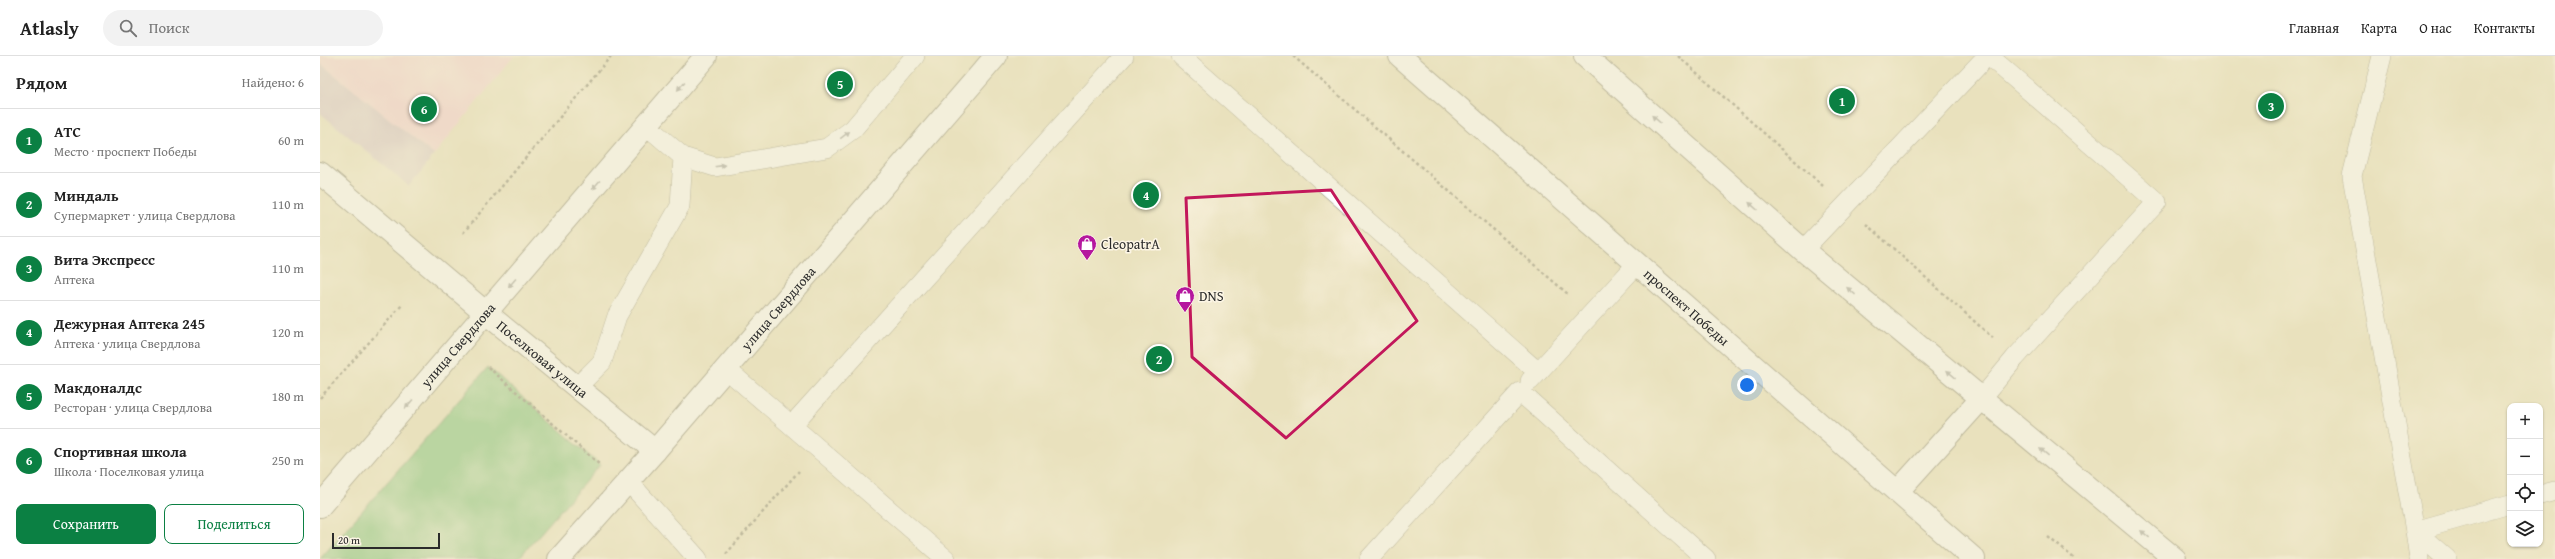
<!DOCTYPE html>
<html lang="ru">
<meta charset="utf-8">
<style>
:root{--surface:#fff;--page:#f2f2f2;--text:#222;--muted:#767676;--line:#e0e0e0;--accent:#0b8043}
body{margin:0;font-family:"Gentium Book Plus",serif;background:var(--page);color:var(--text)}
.controls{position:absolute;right:12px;bottom:12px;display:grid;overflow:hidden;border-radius:8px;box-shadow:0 1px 3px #0004}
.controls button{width:36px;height:36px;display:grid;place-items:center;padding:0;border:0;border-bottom:1px solid var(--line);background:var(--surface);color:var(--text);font:20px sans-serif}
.scale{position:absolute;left:12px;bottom:10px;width:108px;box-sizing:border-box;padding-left:4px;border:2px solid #2b2b2b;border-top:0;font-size:11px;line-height:14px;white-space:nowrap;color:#2b2b2b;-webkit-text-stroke:3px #fcf5e5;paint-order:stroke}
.you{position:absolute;left:1427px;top:329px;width:14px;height:14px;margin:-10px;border:3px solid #fff;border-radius:50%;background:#1a73e8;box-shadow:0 0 0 6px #1a73e833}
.badge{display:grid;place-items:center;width:26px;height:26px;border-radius:50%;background:var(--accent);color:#fff;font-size:13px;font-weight:700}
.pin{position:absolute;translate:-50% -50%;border:2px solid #fff;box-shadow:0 1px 4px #0006}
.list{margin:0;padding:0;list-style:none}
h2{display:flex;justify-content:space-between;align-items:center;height:52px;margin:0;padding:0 16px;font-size:17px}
h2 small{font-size:13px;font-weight:400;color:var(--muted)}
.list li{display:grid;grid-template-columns:26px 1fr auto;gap:12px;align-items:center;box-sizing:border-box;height:64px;padding:0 16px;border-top:1px solid var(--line)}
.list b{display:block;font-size:15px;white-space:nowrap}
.list p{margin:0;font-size:13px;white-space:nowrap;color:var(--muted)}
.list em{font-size:13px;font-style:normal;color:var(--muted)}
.actions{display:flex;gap:8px;padding:12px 16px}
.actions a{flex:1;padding:9px 0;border:1px solid var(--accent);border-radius:8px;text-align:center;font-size:14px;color:var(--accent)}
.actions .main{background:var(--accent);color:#fff}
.icon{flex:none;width:22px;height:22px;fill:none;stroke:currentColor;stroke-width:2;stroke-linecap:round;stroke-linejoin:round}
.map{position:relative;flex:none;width:2235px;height:503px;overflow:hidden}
header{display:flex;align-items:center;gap:24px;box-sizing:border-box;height:56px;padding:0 20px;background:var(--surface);border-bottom:1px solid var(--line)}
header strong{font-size:19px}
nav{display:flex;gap:22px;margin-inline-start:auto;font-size:14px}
.search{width:280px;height:36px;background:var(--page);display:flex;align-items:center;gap:10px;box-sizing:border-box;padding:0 14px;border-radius:22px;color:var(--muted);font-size:15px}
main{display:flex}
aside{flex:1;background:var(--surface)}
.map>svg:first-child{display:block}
.built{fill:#f7cfd5}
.industrial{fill:#d2bdc8}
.green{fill:#82c57e;stroke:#567854}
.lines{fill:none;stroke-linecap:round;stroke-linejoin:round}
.lane-casing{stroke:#8a8674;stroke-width:20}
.street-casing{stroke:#8a8674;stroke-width:24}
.primary-casing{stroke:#8a8674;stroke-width:24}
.path{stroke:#8a8674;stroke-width:2.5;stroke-dasharray:3 3;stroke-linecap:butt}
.lane{stroke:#fff;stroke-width:19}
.street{stroke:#fff;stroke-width:22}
.primary{stroke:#fff;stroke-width:22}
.oneway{fill:#a0a0a0}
.marked{fill:none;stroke:#c2185b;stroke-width:3;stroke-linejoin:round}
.labels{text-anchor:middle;stroke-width:3;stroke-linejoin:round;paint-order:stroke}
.poi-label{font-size:14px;fill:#2b2b2b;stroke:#fcf5e5;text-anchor:start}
.street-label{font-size:14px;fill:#2b2b2b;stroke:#fcf5e5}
</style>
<header>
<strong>Atlasly</strong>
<div class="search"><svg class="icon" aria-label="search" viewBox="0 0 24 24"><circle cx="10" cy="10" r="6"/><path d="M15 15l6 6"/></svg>Поиск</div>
<nav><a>Главная</a><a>Карта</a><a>О нас</a><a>Контакты</a></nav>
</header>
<main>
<aside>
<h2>Рядом<small>Найдено: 6</small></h2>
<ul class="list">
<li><span class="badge">1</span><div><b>АТС</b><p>Место · проспект Победы</p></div><em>60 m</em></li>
<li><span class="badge">2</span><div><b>Миндаль</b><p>Супермаркет · улица Свердлова</p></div><em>110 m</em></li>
<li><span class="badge">3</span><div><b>Вита Экспресс</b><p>Аптека</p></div><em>110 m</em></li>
<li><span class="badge">4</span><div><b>Дежурная Аптека 245</b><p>Аптека · улица Свердлова</p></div><em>120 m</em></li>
<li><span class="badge">5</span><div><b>Макдоналдс</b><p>Ресторан · улица Свердлова</p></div><em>180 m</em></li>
<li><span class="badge">6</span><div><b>Спортивная школа</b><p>Школа · Поселковая улица</p></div><em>250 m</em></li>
</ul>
<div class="actions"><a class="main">Сохранить</a><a>Поделиться</a></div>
</aside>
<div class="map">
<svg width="2235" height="503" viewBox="0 0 2235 503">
<rect width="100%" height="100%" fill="#fcf5e5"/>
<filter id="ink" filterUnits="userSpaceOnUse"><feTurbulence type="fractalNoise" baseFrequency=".025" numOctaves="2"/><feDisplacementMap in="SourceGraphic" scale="8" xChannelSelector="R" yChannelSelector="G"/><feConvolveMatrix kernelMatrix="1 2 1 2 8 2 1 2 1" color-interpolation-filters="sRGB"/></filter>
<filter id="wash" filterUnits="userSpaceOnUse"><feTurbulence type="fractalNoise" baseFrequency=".012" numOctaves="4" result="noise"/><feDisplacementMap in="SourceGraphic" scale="16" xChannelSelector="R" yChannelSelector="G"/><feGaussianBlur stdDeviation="0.9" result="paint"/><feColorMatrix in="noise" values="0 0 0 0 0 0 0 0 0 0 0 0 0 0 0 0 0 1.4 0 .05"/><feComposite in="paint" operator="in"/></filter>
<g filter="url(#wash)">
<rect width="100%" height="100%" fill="#e9e1bd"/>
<path class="built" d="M0 0H194L114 99 0 7Z"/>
<path class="industrial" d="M0 7 114 99 89 130 0 57Z"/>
<path class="green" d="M168 311 280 409 198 503H0Z"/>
</g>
<g filter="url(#ink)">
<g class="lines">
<defs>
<g id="lane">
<path d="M861 0 1218 316"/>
<path d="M2062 0 2032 120 2095 475 2127 503"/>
<path d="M363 101 395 111 507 92 533 73 595 0"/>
<path d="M1483 194 1667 0"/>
<path d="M405 312 626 503"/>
<path d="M1210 325 1317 208"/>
<path d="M257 331 282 306 297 260 360 150 363 101 327 70"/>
<path d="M1661 343 1695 302 1837 146 1669 0"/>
<path d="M472 369 804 0"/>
<path d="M308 425 378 503"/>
<path d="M2220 439 2235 435"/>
<path d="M1049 503 1200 336 1386 503"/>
<path d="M2099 503 2095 475 2190 448"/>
</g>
<g id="street">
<path d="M1265 0 1483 194 1855 503"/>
<path id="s1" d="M0 117 166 257 335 395"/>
<path d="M1578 435 1661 343"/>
<path id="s2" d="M0 450 386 0"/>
<path id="s3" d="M239 503 335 395 676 0"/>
</g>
<g id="primary">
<path id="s4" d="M1080 0 1654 503"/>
</g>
</defs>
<use href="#lane" class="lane-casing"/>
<use href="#street" class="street-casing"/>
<use href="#primary" class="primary-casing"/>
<g class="path">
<path d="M973 0 1249 239"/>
<path d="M1358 0 1503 130"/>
<path d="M1546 168 1673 282"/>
<path d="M143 177 291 0"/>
<path d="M168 311 280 409"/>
<path d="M0 342 82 249"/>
<path d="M1728 481 1755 503"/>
<path d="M406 498 479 415"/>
</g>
<use href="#lane" class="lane"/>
<use href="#street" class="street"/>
<use href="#primary" class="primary"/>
</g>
<defs><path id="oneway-solid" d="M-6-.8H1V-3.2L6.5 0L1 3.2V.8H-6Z"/></defs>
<g class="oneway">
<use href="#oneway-solid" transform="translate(361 30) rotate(130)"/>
<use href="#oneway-solid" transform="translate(1336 63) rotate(-138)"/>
<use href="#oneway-solid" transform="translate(525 79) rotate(-37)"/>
<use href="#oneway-solid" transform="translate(400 110) rotate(-7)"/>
<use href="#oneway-solid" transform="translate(276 129) rotate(131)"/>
<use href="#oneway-solid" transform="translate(1433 150) rotate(-138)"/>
<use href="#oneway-solid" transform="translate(192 227) rotate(131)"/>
<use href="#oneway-solid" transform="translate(1531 235) rotate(-140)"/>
<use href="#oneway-solid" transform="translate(1631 318) rotate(-140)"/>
<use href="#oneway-solid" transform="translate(89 348) rotate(131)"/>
<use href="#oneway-solid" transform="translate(1724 396) rotate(-141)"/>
<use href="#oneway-solid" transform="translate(1825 478) rotate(-141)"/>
</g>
</g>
<path d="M0 0H2235V503H0ZM1011 134 1097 265 966 382 872 301 866 142Z" fill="#e9e1bd" fill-opacity=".55" fill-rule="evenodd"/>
<path class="marked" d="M1011 134 1097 265 966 382 872 301 866 142Z"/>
<defs>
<symbol id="shop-pin" viewBox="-11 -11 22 30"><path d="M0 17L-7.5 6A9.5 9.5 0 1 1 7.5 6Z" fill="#b5179e" stroke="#fcf5e5"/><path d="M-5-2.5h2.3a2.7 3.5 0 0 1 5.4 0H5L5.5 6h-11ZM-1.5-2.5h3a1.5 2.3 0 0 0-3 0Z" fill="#fff"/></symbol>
</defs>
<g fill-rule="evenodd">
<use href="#shop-pin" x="756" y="177" width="22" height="30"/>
<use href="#shop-pin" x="854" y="229" width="22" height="30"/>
</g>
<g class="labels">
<g class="poi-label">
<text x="781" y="193">CleopatrA</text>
<text x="879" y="245">DNS</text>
</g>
<g class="street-label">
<text dy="5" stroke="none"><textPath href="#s4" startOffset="381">проспект Победы</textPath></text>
<text dy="5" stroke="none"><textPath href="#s3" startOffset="333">улица Свердлова</textPath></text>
<text dy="5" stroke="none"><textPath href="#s2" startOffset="212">улица Свердлова</textPath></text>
<text dy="5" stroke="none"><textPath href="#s1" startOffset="290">Поселковая улица</textPath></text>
</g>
</g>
</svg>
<div class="controls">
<button>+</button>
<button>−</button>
<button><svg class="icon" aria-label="locate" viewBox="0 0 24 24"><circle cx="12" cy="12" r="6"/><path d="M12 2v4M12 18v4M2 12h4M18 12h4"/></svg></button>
<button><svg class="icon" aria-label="layers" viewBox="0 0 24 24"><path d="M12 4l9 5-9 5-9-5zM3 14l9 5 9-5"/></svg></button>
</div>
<div class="scale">20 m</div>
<div class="you"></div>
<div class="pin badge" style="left:1522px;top:45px">1</div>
<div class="pin badge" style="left:839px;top:303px">2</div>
<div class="pin badge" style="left:1951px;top:50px">3</div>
<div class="pin badge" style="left:826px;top:139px">4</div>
<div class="pin badge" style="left:520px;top:28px">5</div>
<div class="pin badge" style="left:104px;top:53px">6</div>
</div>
</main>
